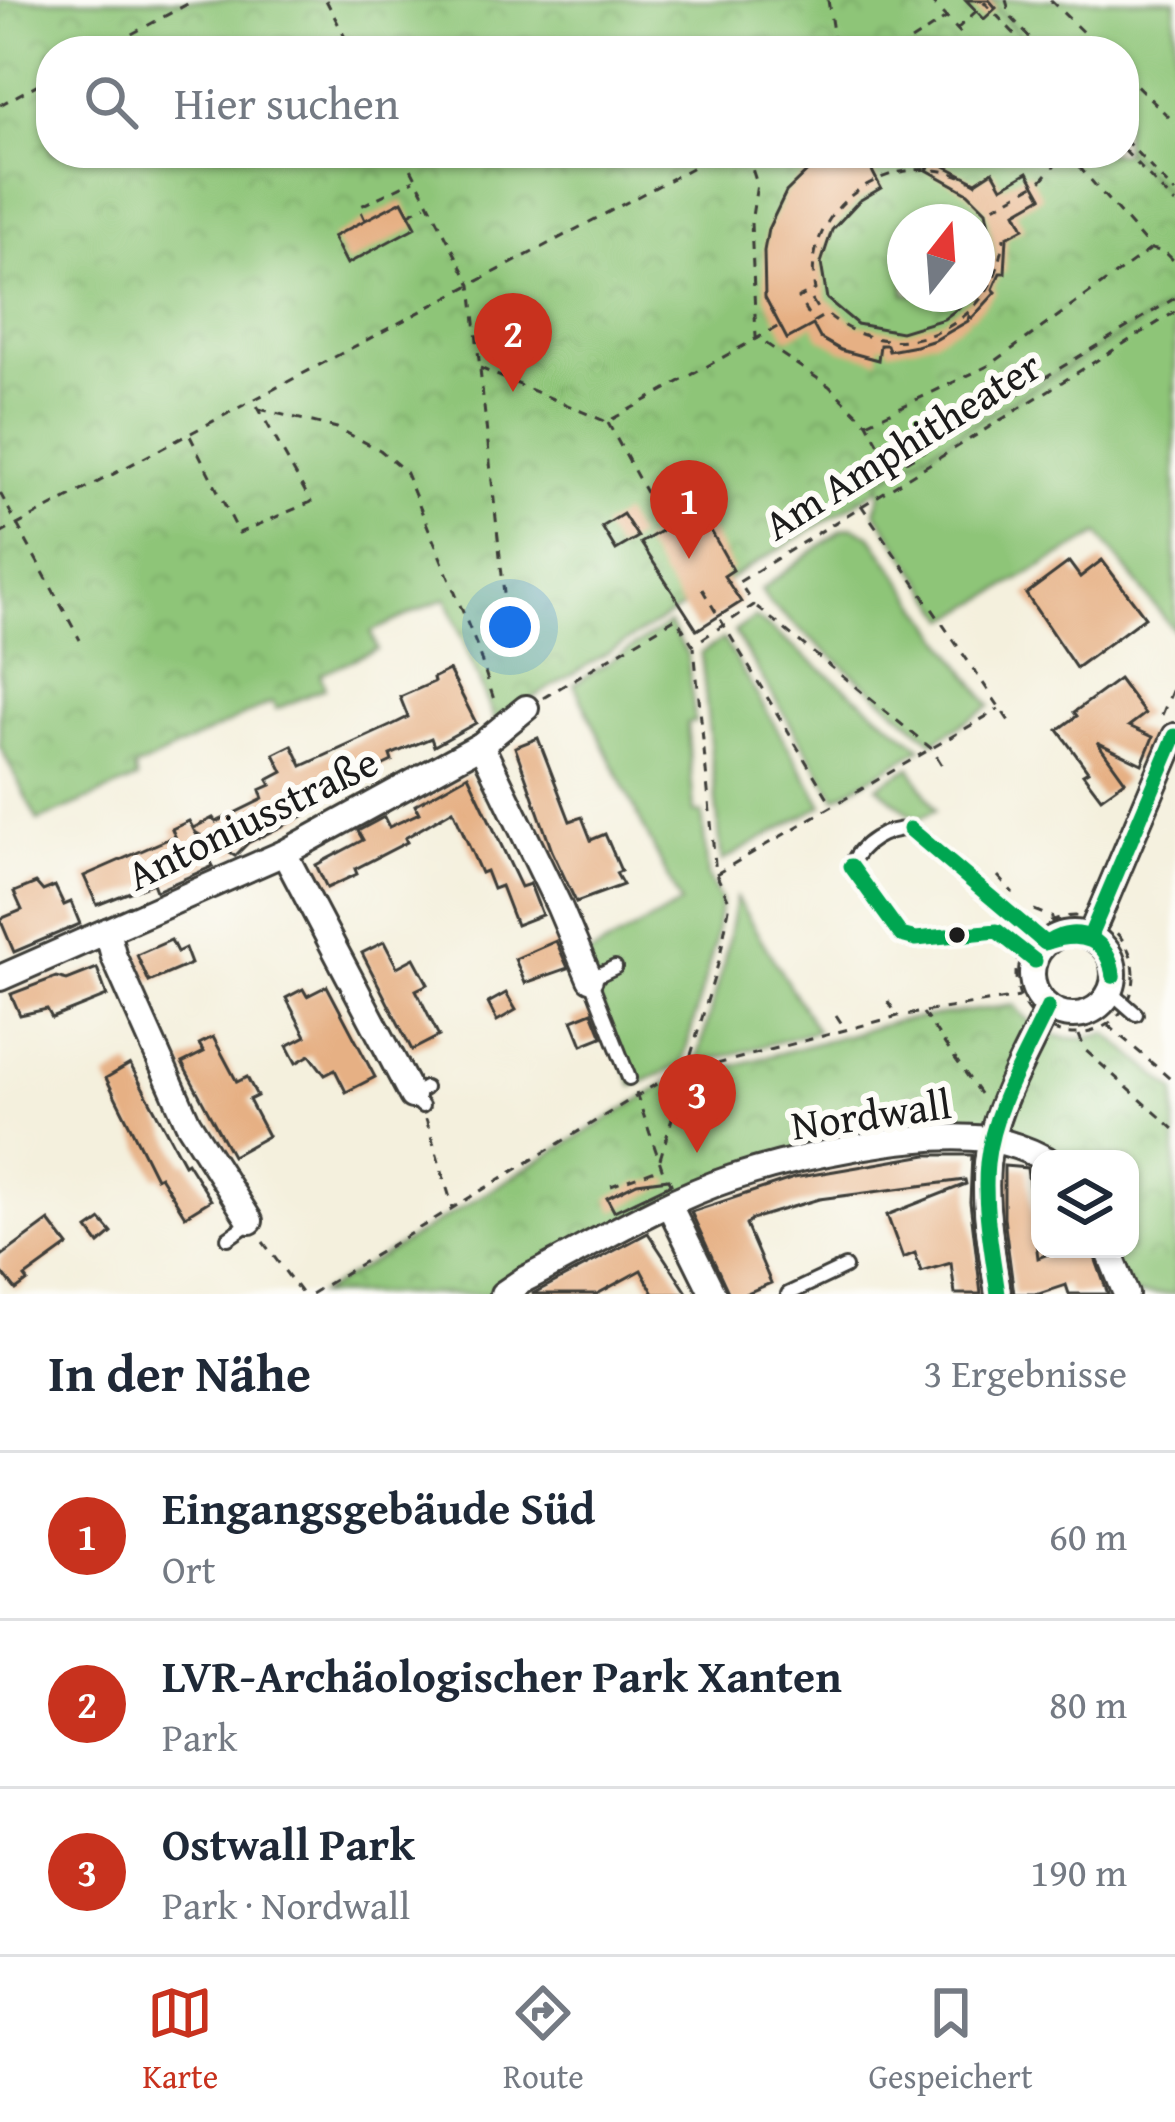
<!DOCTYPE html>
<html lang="de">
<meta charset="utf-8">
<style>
:root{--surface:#fff;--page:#f6f6f7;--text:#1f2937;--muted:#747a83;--line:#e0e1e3;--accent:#c8321e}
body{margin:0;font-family:"Gentium Book Plus",serif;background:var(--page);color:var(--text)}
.controls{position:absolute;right:36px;bottom:36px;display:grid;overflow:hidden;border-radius:24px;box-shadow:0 3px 9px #0004}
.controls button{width:108px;height:108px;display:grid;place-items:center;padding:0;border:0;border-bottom:3px solid var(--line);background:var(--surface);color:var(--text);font:60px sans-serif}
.compass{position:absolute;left:887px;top:204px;width:108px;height:108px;border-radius:50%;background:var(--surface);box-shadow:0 3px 9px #0004;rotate:17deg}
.you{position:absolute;left:510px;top:627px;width:42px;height:42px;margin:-30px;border:9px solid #fff;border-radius:50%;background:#1a73e8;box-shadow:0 0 0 18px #1a73e833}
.badge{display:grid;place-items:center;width:78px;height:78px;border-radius:50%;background:var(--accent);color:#fff;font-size:39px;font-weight:700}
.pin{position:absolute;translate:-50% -99px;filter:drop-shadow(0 3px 6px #0008)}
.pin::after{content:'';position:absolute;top:63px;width:42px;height:36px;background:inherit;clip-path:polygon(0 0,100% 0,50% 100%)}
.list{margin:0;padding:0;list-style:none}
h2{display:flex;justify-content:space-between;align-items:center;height:156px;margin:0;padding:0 48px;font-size:51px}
h2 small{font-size:39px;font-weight:400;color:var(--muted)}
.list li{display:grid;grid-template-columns:78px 1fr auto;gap:36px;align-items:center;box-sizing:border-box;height:168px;padding:0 48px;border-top:3px solid var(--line)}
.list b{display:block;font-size:45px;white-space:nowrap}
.list p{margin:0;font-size:39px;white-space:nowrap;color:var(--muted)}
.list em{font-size:39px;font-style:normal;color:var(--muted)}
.icon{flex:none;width:66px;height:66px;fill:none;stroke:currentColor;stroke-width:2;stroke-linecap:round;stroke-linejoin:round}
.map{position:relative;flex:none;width:1175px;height:1294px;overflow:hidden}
.search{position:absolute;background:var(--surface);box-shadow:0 3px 9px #0004;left:36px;right:36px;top:36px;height:132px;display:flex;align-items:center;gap:30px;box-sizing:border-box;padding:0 42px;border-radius:48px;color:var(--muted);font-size:45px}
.sheet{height:660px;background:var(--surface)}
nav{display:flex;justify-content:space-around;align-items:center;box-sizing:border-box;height:168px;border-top:3px solid var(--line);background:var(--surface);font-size:33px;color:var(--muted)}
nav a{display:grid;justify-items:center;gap:6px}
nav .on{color:var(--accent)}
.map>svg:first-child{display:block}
.grass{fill:#8ec578;stroke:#55704a;stroke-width:3}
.park{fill:url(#park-crowns);stroke:#55704a;stroke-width:3;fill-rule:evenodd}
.building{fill:#e6b084}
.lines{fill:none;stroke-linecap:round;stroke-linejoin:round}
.lane-casing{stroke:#3c3c39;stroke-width:18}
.street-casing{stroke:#3c3c39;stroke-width:30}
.path{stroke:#3c3c39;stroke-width:3;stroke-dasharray:9 9;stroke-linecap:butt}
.lane{stroke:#fff;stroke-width:12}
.street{stroke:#fff;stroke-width:24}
.bus-1-casing{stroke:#fdfcf7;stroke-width:24}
.bus-1{stroke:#00a651;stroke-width:15}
.bus-dot{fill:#1c1c1c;stroke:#fdfcf7;stroke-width:4.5}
.labels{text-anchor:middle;stroke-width:12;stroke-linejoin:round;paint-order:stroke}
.street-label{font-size:42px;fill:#1c1c1c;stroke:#fdfcf7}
</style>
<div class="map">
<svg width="1175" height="1294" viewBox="0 0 1175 1294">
<defs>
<pattern id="park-crowns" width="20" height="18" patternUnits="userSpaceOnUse" patternTransform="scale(3)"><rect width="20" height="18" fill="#8ec578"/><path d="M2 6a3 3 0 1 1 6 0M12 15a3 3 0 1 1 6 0" fill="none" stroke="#7aa967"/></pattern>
</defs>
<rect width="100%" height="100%" fill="#fdfcf7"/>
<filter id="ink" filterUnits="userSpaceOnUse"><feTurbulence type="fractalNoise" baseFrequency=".00833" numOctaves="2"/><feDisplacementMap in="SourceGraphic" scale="24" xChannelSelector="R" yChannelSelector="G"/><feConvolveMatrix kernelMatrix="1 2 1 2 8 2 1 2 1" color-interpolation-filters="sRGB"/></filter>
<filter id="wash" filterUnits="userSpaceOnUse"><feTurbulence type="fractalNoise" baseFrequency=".004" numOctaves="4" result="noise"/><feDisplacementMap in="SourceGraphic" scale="48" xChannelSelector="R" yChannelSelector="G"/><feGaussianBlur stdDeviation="2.7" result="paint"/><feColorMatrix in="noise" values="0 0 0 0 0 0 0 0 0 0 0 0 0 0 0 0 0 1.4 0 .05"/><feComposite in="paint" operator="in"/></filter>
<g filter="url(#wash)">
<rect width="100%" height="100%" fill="#f4f0dd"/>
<g class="grass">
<path d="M989 0H1175V202L1124 148V51H1034Z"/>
<path d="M1175 302V632L1099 534 949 619 875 511 881 494 878 481Z"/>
<path d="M853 527 871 536 990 706 933 742 769 603 761 590 843 529Z"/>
<path d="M755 617 922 748 836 798 734 632Z"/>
<path d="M669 624 687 654 695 722 687 723 694 812 702 813 708 876 721 902 714 945 682 1065 633 1086 582 959 681 904 574 684Z"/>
<path d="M723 639 823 805 722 861 701 653Z"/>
<path d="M910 767 936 810 917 820 877 786Z"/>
<path d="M736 898 817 1031 696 1064 724 962Z"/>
</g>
<g class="park">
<path d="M0 0H989L1034 51H51V153H1124V148L1175 202V302L879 481V488L867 496 495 721 446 598 371 632 377 649 320 674 325 688 276 709 272 702 134 769 137 779 38 821 0 746ZM905 222H977V294H905Z"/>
<path d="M1014 1005C1038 1036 1070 1046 1106 1033L1175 1091V1294H1126L1108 1249H1130V1159H1046L963 1137 730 1179 503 1294H319L666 1084 898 1021Z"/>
</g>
<g id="blocks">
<g class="building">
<path d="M966 0H989L996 8 984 19Z"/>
<path d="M826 153H849L858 169 868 163 881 188 859 201 832 230 821 263 827 299 857 324 901 332 944 319 977 294V287L995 256 986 211 968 193 927 170 932 159 976 182 993 171 1002 187 1028 172 1042 197 1016 212 1024 228 1007 237 1005 273H1000L993 289 996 292 972 318 969 316 968 321 935 340 916 346 889 351 887 345H880L878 360 841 350 820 338 813 325 787 339 765 297 764 251 768 229 786 192Z"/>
<path d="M402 201 416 227 347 264 333 237Z"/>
<path d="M701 513 733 570 724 576 741 602 697 630 641 543 684 517 687 521Z"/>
<path d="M623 514 638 537 616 550 602 527Z"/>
<path d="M1102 560 1145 617 1076 668 1026 594 1069 562 1080 577Z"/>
<path d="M449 670 476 723 434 746 431 738 390 755 392 761 304 803 309 813 248 843 235 856 195 832 213 866 156 891 153 883 97 905 84 876 175 836 172 829 189 821 193 828 213 818 216 822 263 799 260 790 271 785 268 780 283 772 274 754 292 745 302 766 390 726 408 717 400 697 434 682 433 678Z"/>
<path d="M1119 679 1145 714 1129 726 1153 737 1142 764 1097 742 1125 781 1101 798 1083 774 1088 771 1058 730 1077 716 1074 712Z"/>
<path d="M538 738 570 821 582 817 591 840 605 834 621 871 616 873 623 885 576 902 552 851 515 747Z"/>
<path d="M468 775 521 887 530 884 542 915 516 925 501 886 493 889 486 871 481 873 453 810 405 838 407 842 355 869 357 874 327 888 316 865 363 840 358 831 384 817 389 827 419 813 415 805Z"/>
<path d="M36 883 43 891 55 886 64 905 71 902 80 924 14 952 0 919 22 910 14 892Z"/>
<path d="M171 940 177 952 185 948 191 964 149 982 137 955Z"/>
<path d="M556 941 568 968 525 983 515 959Z"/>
<path d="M384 942 397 967 414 958 428 984 416 990 439 1036 412 1050 362 953Z"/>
<path d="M97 968 107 996 52 1018 47 1009 20 1015 11 994 56 977 67 980Z"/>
<path d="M327 986 375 1077 346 1092 335 1070 325 1075 310 1055 296 1063 287 1046 306 1036 286 998 303 989 307 996Z"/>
<path d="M506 993 516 1010 497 1021 488 1003Z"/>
<path d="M592 1012 602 1037 582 1045 572 1020Z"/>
<path d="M213 1037 237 1082 247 1077 257 1096 249 1100 268 1136 232 1156 182 1063 204 1052 199 1044Z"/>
<path d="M130 1064 184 1164 187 1162 211 1200 185 1216 160 1176 156 1178 106 1078Z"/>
<path d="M927 1155H972L970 1202 981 1294H955L951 1263 921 1272 915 1253 903 1258 887 1215 966 1184 965 1180 819 1199 752 1219 746 1225 771 1283 745 1294H729L691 1212 794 1178Z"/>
<path d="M1004 1166 1027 1168 1038 1258 1061 1249H1092L1108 1294H1069L1066 1285 1039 1294H1014L1004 1218Z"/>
<path d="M669 1179 671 1184 614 1211 607 1198 637 1183Z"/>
<path d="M101 1220 112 1233 99 1244 88 1229Z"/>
<path d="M49 1221 68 1246 25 1277 28 1281 16 1290 0 1270V1257Z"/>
<path d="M648 1233 688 1294H654L641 1270 597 1294H532Z"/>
</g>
</g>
</g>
<g filter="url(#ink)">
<use href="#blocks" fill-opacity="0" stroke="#3c3c39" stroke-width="3"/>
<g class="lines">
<defs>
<g id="lane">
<path d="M1035 961 997 931 916 939 901 935 851 866C860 843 886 828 910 829L1045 943"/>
<path d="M615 967 590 979 629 1078"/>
<path d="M1111 992 1136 1014"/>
<path d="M422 1106 412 1096 425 1088"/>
<path d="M228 1238 251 1222"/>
<path d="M788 1294 845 1267"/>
</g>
<g id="street">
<path d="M481 745 559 906 590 979"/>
<path d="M284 853 412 1096"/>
<path d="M107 931 114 957 188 1123 250 1221"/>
<circle cx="1073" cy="974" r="41"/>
<path d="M1090 936 1175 736"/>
<path d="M0 978 284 853 481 745 526 708"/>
<path d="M669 1205 713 1294"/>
<path d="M1108 1249 1126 1294"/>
<path d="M503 1294 525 1279C592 1245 660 1202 732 1178 797 1157 918 1130 985 1139 1005 1141 1029 1150 1046 1159"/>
<path d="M998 1294C992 1247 980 1192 990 1145 1000 1097 1028 1052 1048 1007"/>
</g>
</defs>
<use href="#lane" class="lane-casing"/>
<use href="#street" class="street-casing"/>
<g class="path">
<path d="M326 0 352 51"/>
<path d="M828 0 836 51"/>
<path d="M930 0 977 51"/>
<path d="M1006 0 1011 17 1042 51"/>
<path d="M1050 0 1102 51"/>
<path d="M957 29 985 3 1031 51"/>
<path d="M100 51 195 0"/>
<path d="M896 51 946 18"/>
<path d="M1124 73 1175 123"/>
<path d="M0 105 51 77"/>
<path d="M1124 139 1175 193"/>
<path d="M1124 150 1175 204"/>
<path d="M403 153 471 285 505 603"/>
<path d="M747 153 757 184 751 223 756 337 829 386 867 423 893 470 1175 298"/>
<path d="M943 153 977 162 979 156 969 153"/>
<path d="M1067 153 1151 249 1165 252 1175 262"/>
<path d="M928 169 931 153"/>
<path d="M977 184C903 140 799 202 815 290L798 298 813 322 827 314C897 373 997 327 1004 237"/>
<path d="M994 207 1041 181 1065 153"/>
<path d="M409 214 426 205"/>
<path d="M365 220 359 207 414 180"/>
<path d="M812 300 820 313"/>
<path d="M480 368 607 422 779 326"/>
<path d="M259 409 337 428 380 450 405 471 476 644 495 703"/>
<path d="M608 423 666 529"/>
<path d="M867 423 990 365 1151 249"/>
<path d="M190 436 239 533 311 502 255 402"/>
<path d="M0 493 80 640"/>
<path d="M861 505 1011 724"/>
<path d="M0 534 720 153"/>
<path d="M702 589 831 803"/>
<path d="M757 607 932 749 942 765"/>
<path d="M543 698 676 618 693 645 754 605 739 582 1175 312"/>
<path d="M1162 715 1175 684"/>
<path d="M716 874 999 709"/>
<path d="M998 876 1013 893"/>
<path d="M1034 910 1053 918"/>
<circle cx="1075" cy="975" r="59"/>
<path d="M888 1001 897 1015"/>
<path d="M923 1013 983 1098"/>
<path d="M836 1015 844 1027"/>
<path d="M1108 1025 1175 1083"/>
<path d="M1079 1035 1085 1050 1175 1130"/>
<path d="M636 1093 666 1180"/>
<path d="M426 1119 453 1208"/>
<path d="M660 1159 719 961 730 903 716 874 694 647"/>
<path d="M611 1186 661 1168"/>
<path d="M263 1242 302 1294"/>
<path d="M311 1294 668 1077 898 1016 1019 997"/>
</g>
<use href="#lane" class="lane"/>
<use href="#street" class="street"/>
<defs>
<g id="bus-1">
<path d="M910 829 1045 943"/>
<path d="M851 866 901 935 916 939 997 931 1035 961"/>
<path d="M1090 936 1175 736"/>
<path d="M1048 942C1079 922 1110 941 1113 976"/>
<path d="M1048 942C1081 931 1108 938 1113 976"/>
<path d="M998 1294C992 1251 983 1207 987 1163 993 1107 1025 1057 1048 1007"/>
</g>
</defs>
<use href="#bus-1" class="bus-1-casing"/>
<use href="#bus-1" class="bus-1"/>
</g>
</g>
<circle class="bus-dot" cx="957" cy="935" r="10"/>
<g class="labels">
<g class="street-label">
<text transform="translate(902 445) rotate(-32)" y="15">Am Amphitheater</text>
<text transform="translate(252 818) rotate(-26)" y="15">Antoniusstraße</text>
<text transform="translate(871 1114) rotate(-8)" y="15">Nordwall</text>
</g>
</g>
</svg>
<div class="controls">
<button><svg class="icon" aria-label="layers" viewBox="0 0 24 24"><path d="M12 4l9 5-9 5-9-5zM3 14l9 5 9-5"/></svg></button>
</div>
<svg class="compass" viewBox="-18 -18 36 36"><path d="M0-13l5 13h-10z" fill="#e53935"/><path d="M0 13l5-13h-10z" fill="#747a83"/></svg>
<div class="you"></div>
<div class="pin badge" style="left:689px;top:559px">1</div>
<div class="pin badge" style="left:513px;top:392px">2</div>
<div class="pin badge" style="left:697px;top:1153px">3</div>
<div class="search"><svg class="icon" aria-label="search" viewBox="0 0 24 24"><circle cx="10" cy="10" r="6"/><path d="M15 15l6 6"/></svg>Hier suchen</div>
</div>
<section class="sheet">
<h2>In der Nähe<small>3 Ergebnisse</small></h2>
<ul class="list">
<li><span class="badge">1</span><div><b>Eingangsgebäude Süd</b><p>Ort</p></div><em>60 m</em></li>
<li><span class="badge">2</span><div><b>LVR-Archäologischer Park Xanten</b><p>Park</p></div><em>80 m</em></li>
<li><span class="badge">3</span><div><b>Ostwall Park</b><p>Park · Nordwall</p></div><em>190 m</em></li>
</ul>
</section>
<nav>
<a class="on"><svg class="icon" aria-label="map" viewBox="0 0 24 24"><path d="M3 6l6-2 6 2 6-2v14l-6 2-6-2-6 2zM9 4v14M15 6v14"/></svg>Karte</a>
<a><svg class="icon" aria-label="directions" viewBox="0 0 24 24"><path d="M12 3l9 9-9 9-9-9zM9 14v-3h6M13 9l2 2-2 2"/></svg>Route</a>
<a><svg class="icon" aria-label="saved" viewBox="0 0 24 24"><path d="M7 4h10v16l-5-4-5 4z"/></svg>Gespeichert</a>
</nav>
